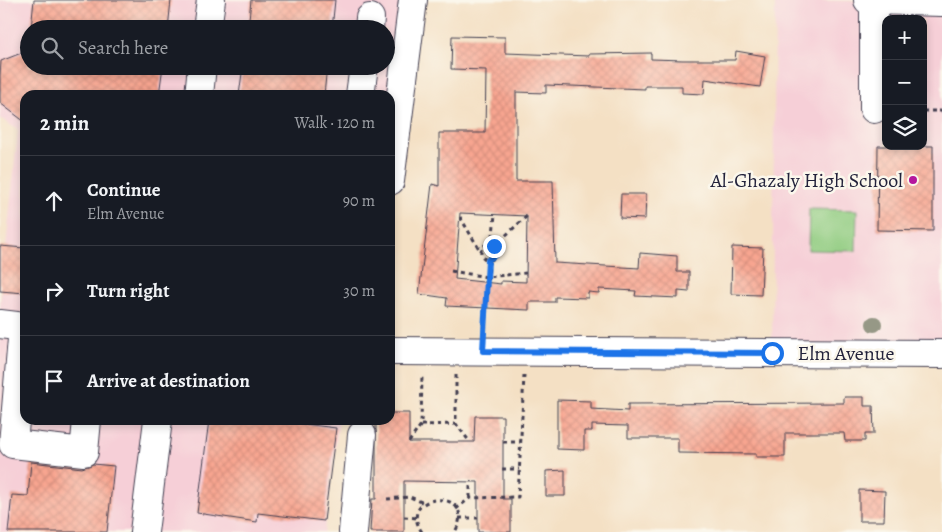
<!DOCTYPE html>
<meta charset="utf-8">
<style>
:root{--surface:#171b24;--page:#242831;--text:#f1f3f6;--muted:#9ea1a6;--line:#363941}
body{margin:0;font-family:Alegreya,serif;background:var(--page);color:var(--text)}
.controls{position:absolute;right:15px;top:15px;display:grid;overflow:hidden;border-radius:10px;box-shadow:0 2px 8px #0003}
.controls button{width:45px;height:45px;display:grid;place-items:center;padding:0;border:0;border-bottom:1px solid var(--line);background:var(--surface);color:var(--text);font:25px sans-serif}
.stop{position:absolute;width:15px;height:15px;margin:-11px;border:4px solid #1a73e8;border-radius:50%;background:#fff}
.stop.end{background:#1a73e8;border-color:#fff;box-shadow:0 1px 5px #0008}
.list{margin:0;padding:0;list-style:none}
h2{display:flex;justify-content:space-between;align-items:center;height:65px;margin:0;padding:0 20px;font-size:21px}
h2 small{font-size:16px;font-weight:400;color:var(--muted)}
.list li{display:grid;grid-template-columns:32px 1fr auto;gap:15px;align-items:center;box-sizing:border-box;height:90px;padding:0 20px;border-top:1px solid var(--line)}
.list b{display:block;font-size:19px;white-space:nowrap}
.list p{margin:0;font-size:16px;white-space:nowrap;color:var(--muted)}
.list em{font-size:16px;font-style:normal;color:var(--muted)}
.icon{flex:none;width:28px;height:28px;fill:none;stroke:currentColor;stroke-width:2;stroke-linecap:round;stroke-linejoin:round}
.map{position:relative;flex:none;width:942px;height:532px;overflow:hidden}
.search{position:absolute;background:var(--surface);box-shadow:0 2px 8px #0003;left:20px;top:20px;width:375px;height:55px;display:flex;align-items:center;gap:12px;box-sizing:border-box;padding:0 18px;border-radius:28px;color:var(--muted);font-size:19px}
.panel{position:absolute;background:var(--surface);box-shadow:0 2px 8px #0003;left:20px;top:90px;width:375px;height:335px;border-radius:15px}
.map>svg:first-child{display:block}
.built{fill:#f6cfd7;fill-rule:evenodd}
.park{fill:#91cc81;stroke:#5a775e}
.building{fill:url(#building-cross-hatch);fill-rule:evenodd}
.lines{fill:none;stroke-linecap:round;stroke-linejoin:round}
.minor-casing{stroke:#423e50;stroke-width:30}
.major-casing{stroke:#423e50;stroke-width:30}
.path{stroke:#423e50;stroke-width:3;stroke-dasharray:4 4;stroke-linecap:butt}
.minor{stroke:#fff;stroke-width:28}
.major{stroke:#fff;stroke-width:28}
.tree{fill:#969886}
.route{stroke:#1a73e8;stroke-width:6}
.poi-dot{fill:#b5179e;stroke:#fbf7ec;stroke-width:2}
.labels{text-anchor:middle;stroke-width:5;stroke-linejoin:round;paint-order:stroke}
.poi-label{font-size:20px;fill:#22223b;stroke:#fbf7ec;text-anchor:end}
.street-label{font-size:20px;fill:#22223b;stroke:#fbf7ec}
</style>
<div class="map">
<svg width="942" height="532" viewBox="0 0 942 532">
<defs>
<pattern id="building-cross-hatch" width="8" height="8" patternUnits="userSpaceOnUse" patternTransform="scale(1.25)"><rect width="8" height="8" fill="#f8a590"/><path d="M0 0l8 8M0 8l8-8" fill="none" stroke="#d48e7d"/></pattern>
</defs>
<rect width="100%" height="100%" fill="#fbf7ec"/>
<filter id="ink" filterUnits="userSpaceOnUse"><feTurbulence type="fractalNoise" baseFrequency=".02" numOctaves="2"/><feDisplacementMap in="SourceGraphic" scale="10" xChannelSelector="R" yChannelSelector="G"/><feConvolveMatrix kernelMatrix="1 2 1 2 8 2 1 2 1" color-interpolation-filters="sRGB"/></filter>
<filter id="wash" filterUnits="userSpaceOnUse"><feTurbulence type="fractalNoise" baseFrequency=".0096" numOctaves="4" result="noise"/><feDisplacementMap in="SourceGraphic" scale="20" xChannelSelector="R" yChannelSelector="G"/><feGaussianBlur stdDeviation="1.12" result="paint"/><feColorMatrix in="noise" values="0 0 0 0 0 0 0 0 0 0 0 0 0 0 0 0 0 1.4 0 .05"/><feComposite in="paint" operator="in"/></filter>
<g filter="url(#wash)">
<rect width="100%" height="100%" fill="#f4e0c4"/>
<g class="built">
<path d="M0 0H413L390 95H25V420H339L324 532H0V306L18 130 0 118ZM29 29H386V66H29Z"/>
<path d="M775 0 942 2V354L772 353ZM886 19H923V146H886Z"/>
</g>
<path class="park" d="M809 209 857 210 856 251 808 250Z"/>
<g id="blocks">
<g class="building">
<path d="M34 0H171L168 29H31Z"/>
<path d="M251 0H335L332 29H248Z"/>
<path d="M452 36 505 37V53L589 56V54L651 53V59L683 60H735L736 51 765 56 760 87 705 79 704 94 682 93V86H645V89L546 85V93L516 92V181H553L555 263 639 268 640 253 677 256V272H689V292L678 291V298L635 296 636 291 599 289V293L588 292V298L555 297V302H529V310L446 306 447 298 419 294 432 184 439 186V133H485L486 70 451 69ZM460 213 527 216 526 282 501 281V284L455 279Z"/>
<path d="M29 50V66H163L159 95H25V122L0 103V75L1 61Z"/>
<path d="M243 66H327L324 95H239Z"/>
<path d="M878 146H933V231L877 230Z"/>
<path d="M621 194H646L645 219 620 218Z"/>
<path d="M0 246 25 248V293L0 291Z"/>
<path d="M732 247 763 248 761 295 731 294Z"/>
<path d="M844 397H864V406H873L874 434H865V441H845L844 433H785V457H756V454L678 453V438H628V426L592 425V431H584V450L557 449V400L591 401V409L628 411V404L844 403Z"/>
<path d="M390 413H409V442H474L475 416H503V499H511V532H478V482L404 481V532H370L372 499H376V420H390Z"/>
<path d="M209 420H296V423L336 428 324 521 258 513 257 522 197 513Z"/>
<path d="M31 462 82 468 93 464 114 466 107 532H8L12 495 28 496Z"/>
<path d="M565 470V496H546V471Z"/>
<path d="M859 490 885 491 884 521H859Z"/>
</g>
</g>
</g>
<g filter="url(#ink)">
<use href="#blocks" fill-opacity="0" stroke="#423e50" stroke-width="1"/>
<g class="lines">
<defs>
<g id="minor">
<path d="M868 0 942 2"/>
<path d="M874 0V109"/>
<path d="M369 29 370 18"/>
<path d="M360 95 364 66"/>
<path d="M390 181 413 0"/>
<path d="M0 324 25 327"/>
<path d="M23 327 13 444 84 452 87 420"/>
<path d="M390 351 942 354"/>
<path d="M353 532 362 435"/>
</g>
<g id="major">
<path d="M207 29 211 0"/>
<path d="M199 95 202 66"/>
<path d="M144 532 158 420"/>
</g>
</defs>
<use href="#minor" class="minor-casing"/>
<use href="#major" class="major-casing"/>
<g class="path">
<path d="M923 111H942"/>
<path d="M460 217 481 252"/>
<circle cx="489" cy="252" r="8"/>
<path d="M492 245 495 214"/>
<path d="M494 246 527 216"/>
<path d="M451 271 487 277 526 273"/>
<path d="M484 328 489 259"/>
<path d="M456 375V424L470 442"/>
<path d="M421 425 456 424"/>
<path d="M409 442 421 425 422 374"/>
<path d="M503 442H520"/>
<path d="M502 469H519"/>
<path d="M470 498V481"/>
<path d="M387 499 410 497 424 503"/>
<path d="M456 509 470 498 518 497 524 375"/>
<path d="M404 517 417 518"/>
<path d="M459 518H478"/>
<path d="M422 532C394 492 480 486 455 532"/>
</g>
<use href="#minor" class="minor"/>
<use href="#major" class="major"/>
</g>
<circle class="tree" cx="874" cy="324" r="8"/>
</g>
<g class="lines" filter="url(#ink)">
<path class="route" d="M494 246 496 254 488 260 483 351 772 353"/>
</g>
<circle class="poi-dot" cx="913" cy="180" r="5"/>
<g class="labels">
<g class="poi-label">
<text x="903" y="187">Al-Ghazaly High School</text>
</g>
<g class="street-label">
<text x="846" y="360">Elm Avenue</text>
</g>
</g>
</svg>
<div class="controls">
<button>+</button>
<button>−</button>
<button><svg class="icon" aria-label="layers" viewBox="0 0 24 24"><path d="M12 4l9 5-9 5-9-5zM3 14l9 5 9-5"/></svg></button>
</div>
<div class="stop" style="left:772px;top:353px"></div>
<div class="stop end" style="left:494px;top:246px"></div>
<div class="search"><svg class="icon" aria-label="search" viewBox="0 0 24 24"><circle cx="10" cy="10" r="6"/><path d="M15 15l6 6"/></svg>Search here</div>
<section class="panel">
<h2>2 min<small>Walk · 120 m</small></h2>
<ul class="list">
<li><svg class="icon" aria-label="ahead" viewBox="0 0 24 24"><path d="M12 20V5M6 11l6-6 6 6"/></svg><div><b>Continue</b><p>Elm Avenue</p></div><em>90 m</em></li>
<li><svg class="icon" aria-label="right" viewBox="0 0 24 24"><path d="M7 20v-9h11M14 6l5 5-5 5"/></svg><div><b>Turn right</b></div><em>30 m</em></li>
<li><svg class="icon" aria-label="arrive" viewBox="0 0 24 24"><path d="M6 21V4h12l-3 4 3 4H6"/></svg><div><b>Arrive at destination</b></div></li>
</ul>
</section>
</div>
